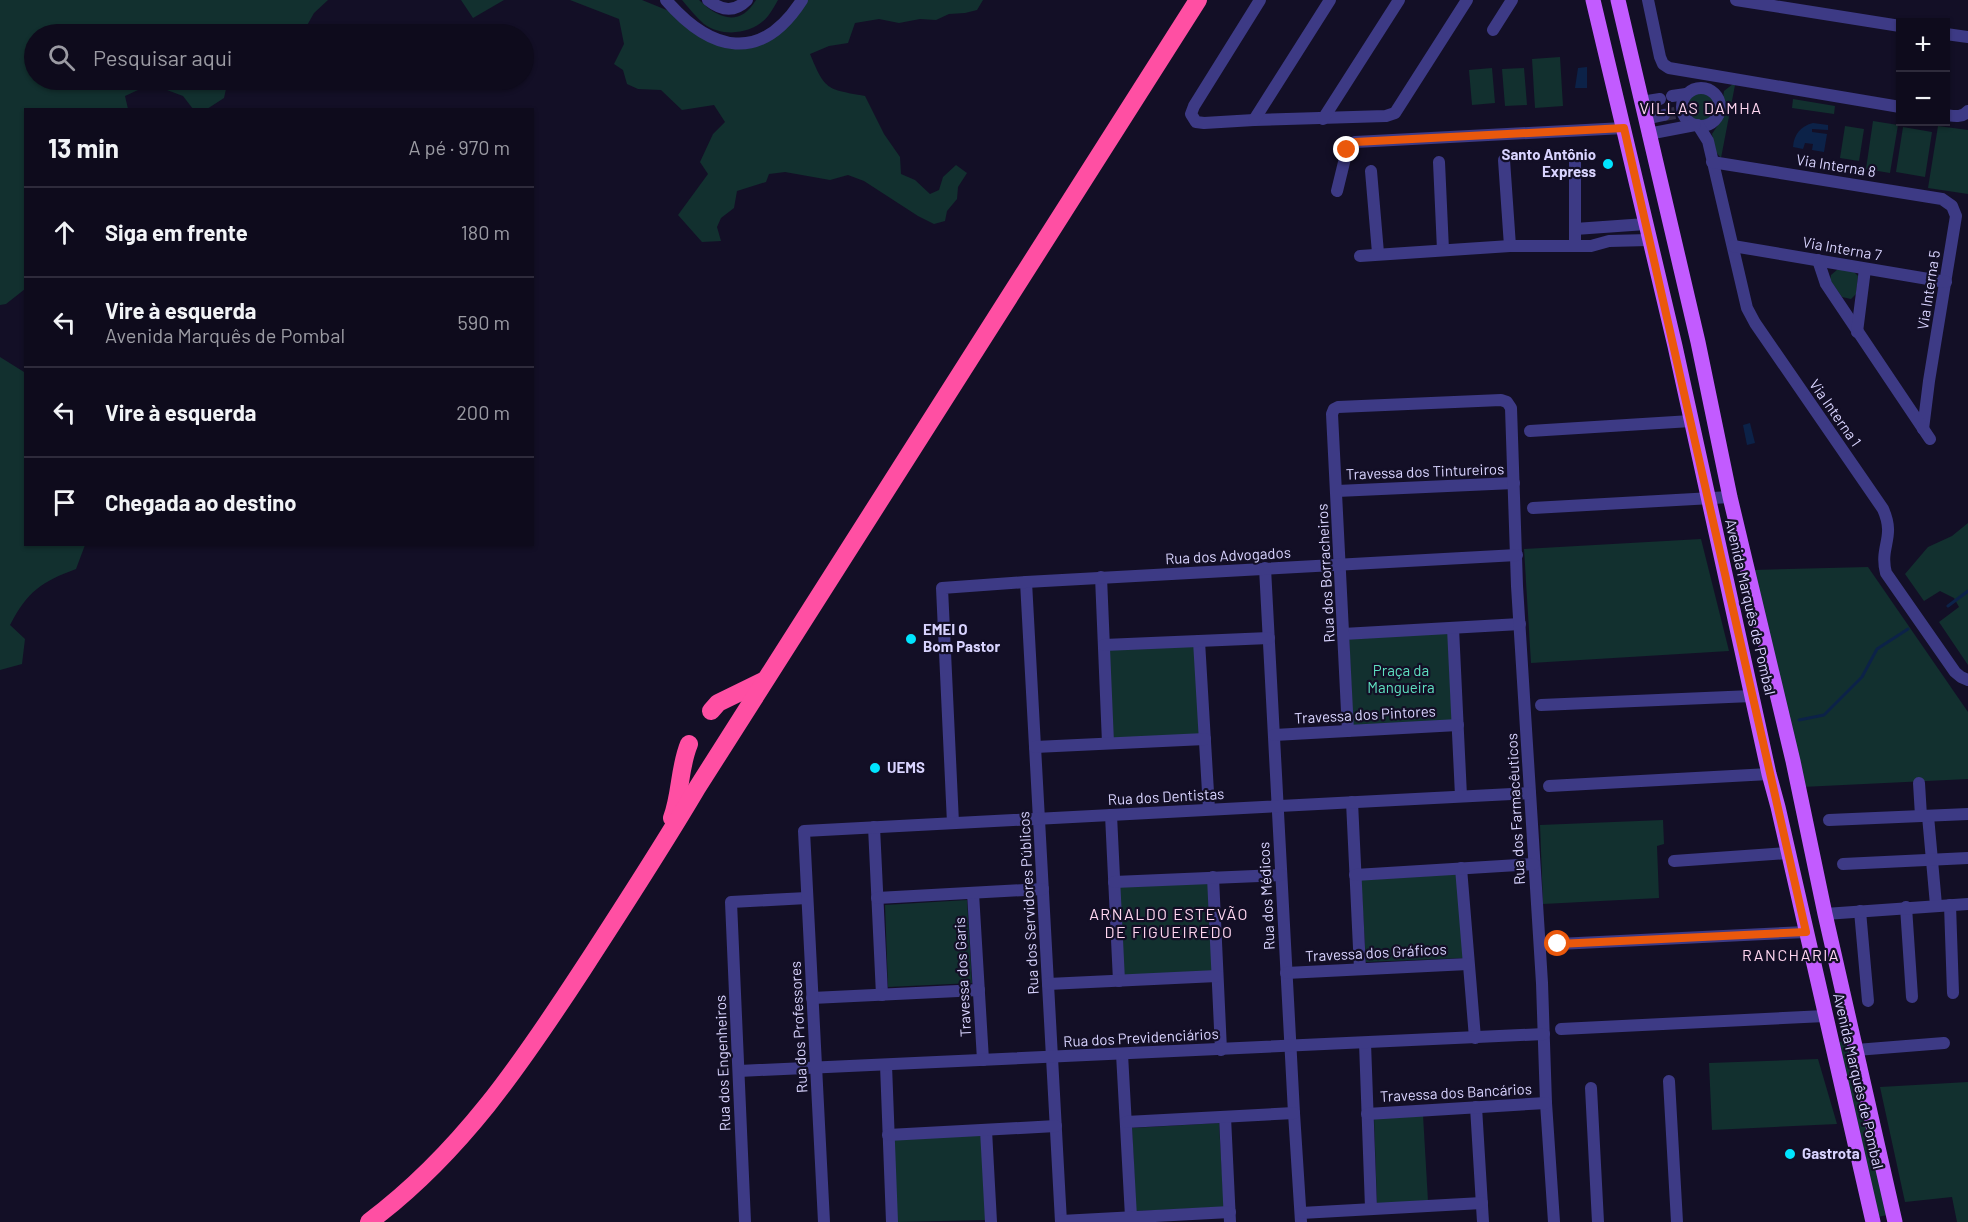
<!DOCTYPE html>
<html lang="pt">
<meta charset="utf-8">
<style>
:root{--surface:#0e0b1c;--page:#1c1929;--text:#f1f3f6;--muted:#9b9ba3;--line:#2e2b3b}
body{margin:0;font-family:Barlow,sans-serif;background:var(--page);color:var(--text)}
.controls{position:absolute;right:18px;top:18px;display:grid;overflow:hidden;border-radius:0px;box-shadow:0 2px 4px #0004}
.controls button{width:54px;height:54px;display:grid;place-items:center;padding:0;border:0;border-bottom:2px solid var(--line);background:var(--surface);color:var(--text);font:30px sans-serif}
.stop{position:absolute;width:18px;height:18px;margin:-14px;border:4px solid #ea580c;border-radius:50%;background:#fff}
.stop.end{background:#ea580c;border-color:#fff;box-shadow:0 2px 6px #0008}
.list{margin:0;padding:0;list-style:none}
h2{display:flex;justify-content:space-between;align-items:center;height:78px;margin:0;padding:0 24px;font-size:26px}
h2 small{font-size:20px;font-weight:400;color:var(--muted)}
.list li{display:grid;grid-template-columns:39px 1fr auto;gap:18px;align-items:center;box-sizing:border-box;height:90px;padding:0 24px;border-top:2px solid var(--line)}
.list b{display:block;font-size:22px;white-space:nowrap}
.list p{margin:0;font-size:20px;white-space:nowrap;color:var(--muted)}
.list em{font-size:20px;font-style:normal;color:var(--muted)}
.icon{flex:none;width:33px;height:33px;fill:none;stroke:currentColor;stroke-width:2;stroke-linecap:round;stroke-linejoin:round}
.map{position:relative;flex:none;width:1968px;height:1222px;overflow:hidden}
.search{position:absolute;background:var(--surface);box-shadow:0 2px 4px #0004;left:24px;top:24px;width:510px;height:66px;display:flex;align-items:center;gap:15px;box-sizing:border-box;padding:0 21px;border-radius:33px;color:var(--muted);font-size:22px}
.panel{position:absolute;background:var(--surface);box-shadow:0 2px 4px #0004;left:24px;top:108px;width:510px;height:438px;border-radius:0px}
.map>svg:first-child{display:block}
.green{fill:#12302f}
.water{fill:#0c2248}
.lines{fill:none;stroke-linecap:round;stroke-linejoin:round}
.stream{stroke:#0c2248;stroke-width:3}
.minor-tunnel{stroke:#312d47;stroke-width:12;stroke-dasharray:12 6;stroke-linecap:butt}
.minor{stroke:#3d3a85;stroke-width:12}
.major{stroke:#c25bff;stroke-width:15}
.highway{stroke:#ff4fa3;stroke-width:18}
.route{stroke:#ea580c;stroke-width:8}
.poi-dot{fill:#00e5ff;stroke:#130f26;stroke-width:2}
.labels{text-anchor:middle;stroke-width:4.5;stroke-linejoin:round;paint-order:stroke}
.poi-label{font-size:15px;font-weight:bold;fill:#d9d4ff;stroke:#130f26;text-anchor:start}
.street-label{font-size:15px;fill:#d9d4ff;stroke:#130f26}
.park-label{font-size:15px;fill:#5fe0c0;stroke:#130f26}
.neighbourhood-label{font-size:16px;letter-spacing:1.5px;fill:#ffd6f0;stroke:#130f26}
</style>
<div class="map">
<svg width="1968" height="1222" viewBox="0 0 1968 1222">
<rect width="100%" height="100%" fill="#130f26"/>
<g class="green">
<path d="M0 0H328L314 13 305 29 276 24 240 34H34V80H228L224 98 207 109H193L183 96 151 84 125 96 128 109 26 110 25 289 6 304 0 305Z"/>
<path d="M461 0H504L473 18Z"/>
<path d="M570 0H642L669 11 692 32 716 43 766 40 807 0H983L977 10 965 13 949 14 936 20 920 19 899 23 879 19 855 23 848 43 829 46 810 54C825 90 826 89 865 96L884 134 900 157 901 174 915 180 930 194 939 190 943 177 956 165 967 173 958 187 957 199 947 211 945 221 934 224 918 216 864 181 848 175 830 180 785 172 769 174 766 182 737 191 734 208 721 218 717 227 721 241 702 242 678 215 708 174 700 162 713 134 725 122 714 105 682 110 661 90 638 89 627 84 623 70 614 64 624 44 619 19Z"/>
<path d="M682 0H699C718 18 739 28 756 0H778C775 5 772 11 768 16 754 34 723 38 704 24 696 17 689 8 682 0Z"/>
<path d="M1560 57 1563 106 1535 108 1532 59Z"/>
<path d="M1492 68 1495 103 1472 105 1469 70Z"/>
<path d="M1524 68 1527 105 1505 106 1502 69Z"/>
<path d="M1733 84 1735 85 1721 158 1716 152 1712 134 1726 113 1723 98 1724 91Z"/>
<circle cx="1701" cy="107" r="15"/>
<path d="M1793 99 1835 106 1834 114 1792 108Z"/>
<path d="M1873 121 1898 125 1890 173 1866 169Z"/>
<path d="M1845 126 1864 129 1859 161 1840 158Z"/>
<path d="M1938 126 1968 130V194L1928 188Z"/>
<path d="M1903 127 1932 132 1925 177 1896 172Z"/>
<path d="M1838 269 1854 272 1858 276 1856 294 1851 299 1842 297 1830 280 1831 275Z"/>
<path d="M0 357 24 372 25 377 26 544 85 545 76 569C41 582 28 591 10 625L25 639 22 664 0 670Z"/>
<path d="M1968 523V665L1939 622 1959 607 1954 598 1940 591 1924 601 1905 574 1928 547 1952 536Z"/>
<path d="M1701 539 1729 651 1531 663 1524 549Z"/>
<path d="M1868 567 1968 712V779L1802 787 1753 570Z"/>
<path d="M1448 633 1452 720 1353 726 1349 639Z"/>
<path d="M1195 646 1200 735 1112 739 1109 650Z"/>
<path d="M1663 820 1664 844 1657 846 1659 898 1543 904 1540 825Z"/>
<path d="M1458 874 1464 958 1366 962 1361 880Z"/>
<path d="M1209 882 1212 972 1123 976 1118 887Z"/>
<path d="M967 900 972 983 888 987 885 905Z"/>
<path d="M1849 1039 1888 1215 1877 1217 1837 1043Z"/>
<path d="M1818 1059 1837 1124 1712 1130 1709 1063Z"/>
<path d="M1968 1082V1222H1957L1952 1197 1905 1202 1880 1087Z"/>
<path d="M1423 1115 1428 1201 1377 1204 1374 1118Z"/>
<path d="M1219 1123 1224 1207 1136 1211 1132 1128Z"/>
<path d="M981 1135 986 1220 897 1222 894 1140Z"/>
</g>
<g class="water">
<path d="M1587 67V88H1575L1578 68Z"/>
<path d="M1813 123 1828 125V130L1812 129V132L1827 134 1824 152 1812 150 1813 144 1805 143 1803 149 1793 147C1794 134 1801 126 1813 123Z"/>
<path d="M1750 423 1755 443 1747 445 1743 425Z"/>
</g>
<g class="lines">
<g class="stream">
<path d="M1948 606 1968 591"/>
<path d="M1799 720 1824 715 1862 677 1877 649 1908 629"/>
</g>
<path class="minor-tunnel" d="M1664 115 1675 113"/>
<g class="minor">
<path d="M666 0C711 52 761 64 802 0"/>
<path d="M708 0C722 11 734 13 747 0"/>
<path d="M1260 0 1194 106 1191 114 1196 122 1204 123 1254 120 1386 116 1395 113 1467 0"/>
<path d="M1648 0 1660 57 1663 64 1669 68 1900 107"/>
<path d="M1736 0 1900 26"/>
<path d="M1493 30 1512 0"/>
<path d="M1946 34 1968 37"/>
<circle cx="1701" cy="107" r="19"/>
<path d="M1672 96 1686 94"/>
<path d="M1641 102 1660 99"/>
<path d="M1946 115C1954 116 1962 118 1968 111"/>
<path d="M1323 119 1399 0"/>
<path d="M1645 119 1664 115"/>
<path d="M1254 120 1330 0"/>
<path d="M1698 125 1708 141 1747 308 1755 323 1883 509C1896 538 1879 546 1886 573L1955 672 1961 677 1968 680"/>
<path d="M1648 134 1695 125"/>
<path d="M1504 160 1510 246"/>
<path d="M1439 162 1443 250"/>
<path d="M1712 162 1942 199 1952 206 1956 216 1929 381 1923 429"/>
<path d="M1371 171 1378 253"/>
<path d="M1337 191 1348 146 1355 142 1624 128"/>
<path d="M1575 229 1646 224"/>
<path d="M1575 246V159"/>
<path d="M1733 246 1946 282"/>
<path d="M1360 256 1510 246H1591L1609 241 1649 240"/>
<path d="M1818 260 1826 284 1930 439"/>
<path d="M1857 332 1865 269"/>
<path d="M1530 431 1691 421"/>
<path d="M1337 491 1514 483"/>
<path d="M1533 508 1730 497"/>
<path d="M1265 568 1294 1113 1301 1222"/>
<path d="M1101 577 1108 743"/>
<path d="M1026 582 1061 1222"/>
<path d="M1453 628 1461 796"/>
<path d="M1343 634 1520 624"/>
<path d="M1199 641 1209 809"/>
<path d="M1104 645 1269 638"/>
<path d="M1541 705 1752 696"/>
<path d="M1348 731 1332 414 1334 409 1338 407 1501 400 1507 402 1511 408 1517 586 1542 983 1546 1103 1554 1222"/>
<path d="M1274 735 1458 725"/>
<path d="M1035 747 1205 739"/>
<path d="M1919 783 1921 816"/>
<path d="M1549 786 1769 774"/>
<path d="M1352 802 1360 969"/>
<path d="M1111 815 1119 981"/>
<path d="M1928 816 1936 905"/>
<path d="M1829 820 1968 814"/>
<path d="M953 823 942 588 1026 582 1517 555"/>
<path d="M874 827 882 995"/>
<path d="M1674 861 1788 853"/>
<path d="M1843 864 1968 858"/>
<path d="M1461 868 1475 1038"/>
<path d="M1355 875 1534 864"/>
<path d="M1213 877 1221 1050"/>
<path d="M1114 882 1281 875"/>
<path d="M973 893 983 1060"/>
<path d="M877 898 1043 889"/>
<path d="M1950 905 1953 993"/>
<path d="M1906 907 1912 997"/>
<path d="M1860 911 1868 1001"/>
<path d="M1825 914 1968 904"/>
<path d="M1558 944 1806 932"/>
<path d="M1286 973 1468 964"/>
<path d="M1048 984 1217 976"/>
<path d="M812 998 979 990"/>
<path d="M1561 1029 1825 1016"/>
<path d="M1365 1043 1371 1208"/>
<path d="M1856 1050 1944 1043"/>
<path d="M1122 1054 1131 1217"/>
<path d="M886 1065 892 1222"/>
<path d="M739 1071 1544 1034"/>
<path d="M1669 1081 1677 1222"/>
<path d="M1591 1088 1598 1222"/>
<path d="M1476 1107 1483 1222"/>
<path d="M1367 1114 1546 1103"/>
<path d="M1225 1117 1230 1222"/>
<path d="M1126 1122 1294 1113"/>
<path d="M986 1130 991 1222"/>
<path d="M888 1135 1056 1126"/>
<path d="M1301 1213 1482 1203"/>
<path d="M1061 1221 1230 1212"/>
<path d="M745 1222 731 902 807 898"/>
<path d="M824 1222 804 831 1530 793"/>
</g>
<g class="major">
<path d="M1593 0 1675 346 1769 774 1778 807 1873 1222"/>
<path d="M1618 0 1698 342 1730 497 1793 761 1825 914 1895 1222"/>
</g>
<g class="highway">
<path d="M711 711 718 703 763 681"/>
<path d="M672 818C681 794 679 768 689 744"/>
<path d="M369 1222C461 1153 521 1064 583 969 622 909 661 849 697 788L1198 0"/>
</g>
</g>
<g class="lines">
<path class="route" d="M1347 150 1348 146 1355 142 1624 128C1685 396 1745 664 1806 932L1558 944"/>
</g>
<g class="poi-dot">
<circle cx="1608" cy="164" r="6"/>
<circle cx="911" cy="639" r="6"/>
<circle cx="875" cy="768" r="6"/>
<circle cx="1790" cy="1154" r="6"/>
</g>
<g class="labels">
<g class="poi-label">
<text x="1596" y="160" text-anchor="end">Santo Antônio<tspan x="1596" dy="17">Express</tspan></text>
<text x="923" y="635">EMEI O<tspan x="923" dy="17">Bom Pastor</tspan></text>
<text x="887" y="773">UEMS</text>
<text x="1802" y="1159">Gastrota</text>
</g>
<g class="street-label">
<text transform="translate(1836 166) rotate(9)" y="5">Via Interna 8</text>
<text transform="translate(1842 249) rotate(10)" y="5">Via Interna 7</text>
<text transform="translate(1929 290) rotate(-81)" y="5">Via Interna 5</text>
<text transform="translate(1835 413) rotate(55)" y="5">Via Interna 1</text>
<text transform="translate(1425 472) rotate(-2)" y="5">Travessa dos Tintureiros</text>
<text transform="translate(1228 556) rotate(-3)" y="5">Rua dos Advogados</text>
<text transform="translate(1326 573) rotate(-93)" y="5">Rua dos Borracheiros</text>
<text transform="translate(1750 607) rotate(77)" y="5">Avenida Marquês de Pombal</text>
<text transform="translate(1365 715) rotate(-3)" y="5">Travessa dos Pintores</text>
<text transform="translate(1166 797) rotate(-3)" y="5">Rua dos Dentistas</text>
<text transform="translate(1516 809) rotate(-93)" y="5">Rua dos Farmacêuticos</text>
<text transform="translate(1267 896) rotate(-93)" y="5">Rua dos Médicos</text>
<text transform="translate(1029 903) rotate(-93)" y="5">Rua dos Servidores Públicos</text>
<text transform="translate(1376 953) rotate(-3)" y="5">Travessa dos Gráficos</text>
<text transform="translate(963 977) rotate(-93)" y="5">Travessa dos Garis</text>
<text transform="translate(799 1027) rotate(-93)" y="5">Rua dos Professores</text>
<text transform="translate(1141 1038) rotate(-3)" y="5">Rua dos Previdenciários</text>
<text transform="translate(723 1063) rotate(-92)" y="5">Rua dos Engenheiros</text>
<text transform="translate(1858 1081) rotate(77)" y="5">Avenida Marquês de Pombal</text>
<text transform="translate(1456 1093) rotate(-3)" y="5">Travessa dos Bancários</text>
</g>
<g class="park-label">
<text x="1401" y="676">Praça da<tspan x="1401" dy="17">Mangueira</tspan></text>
</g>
<g class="neighbourhood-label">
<text x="1701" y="114">VILLAS DAMHA</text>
<text x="1169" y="920">ARNALDO ESTEVÃO<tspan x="1169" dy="18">DE FIGUEIREDO</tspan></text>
<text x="1791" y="961">RANCHARIA</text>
</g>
</g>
</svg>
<div class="controls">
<button>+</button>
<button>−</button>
</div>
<div class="stop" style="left:1558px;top:944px"></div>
<div class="stop end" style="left:1347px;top:150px"></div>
<div class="search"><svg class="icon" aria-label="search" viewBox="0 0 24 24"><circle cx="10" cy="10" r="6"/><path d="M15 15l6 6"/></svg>Pesquisar aqui</div>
<section class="panel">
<h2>13 min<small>A pé · 970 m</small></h2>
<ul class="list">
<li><svg class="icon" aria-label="ahead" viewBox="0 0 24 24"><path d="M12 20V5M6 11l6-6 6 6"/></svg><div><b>Siga em frente</b></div><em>180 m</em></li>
<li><svg class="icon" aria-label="left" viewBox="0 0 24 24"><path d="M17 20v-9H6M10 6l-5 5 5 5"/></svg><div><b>Vire à esquerda</b><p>Avenida Marquês de Pombal</p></div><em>590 m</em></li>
<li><svg class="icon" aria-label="left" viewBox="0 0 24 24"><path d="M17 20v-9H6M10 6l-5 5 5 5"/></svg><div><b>Vire à esquerda</b></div><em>200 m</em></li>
<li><svg class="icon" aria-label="arrive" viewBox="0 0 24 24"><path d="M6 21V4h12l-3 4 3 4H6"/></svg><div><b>Chegada ao destino</b></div></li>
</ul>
</section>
</div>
